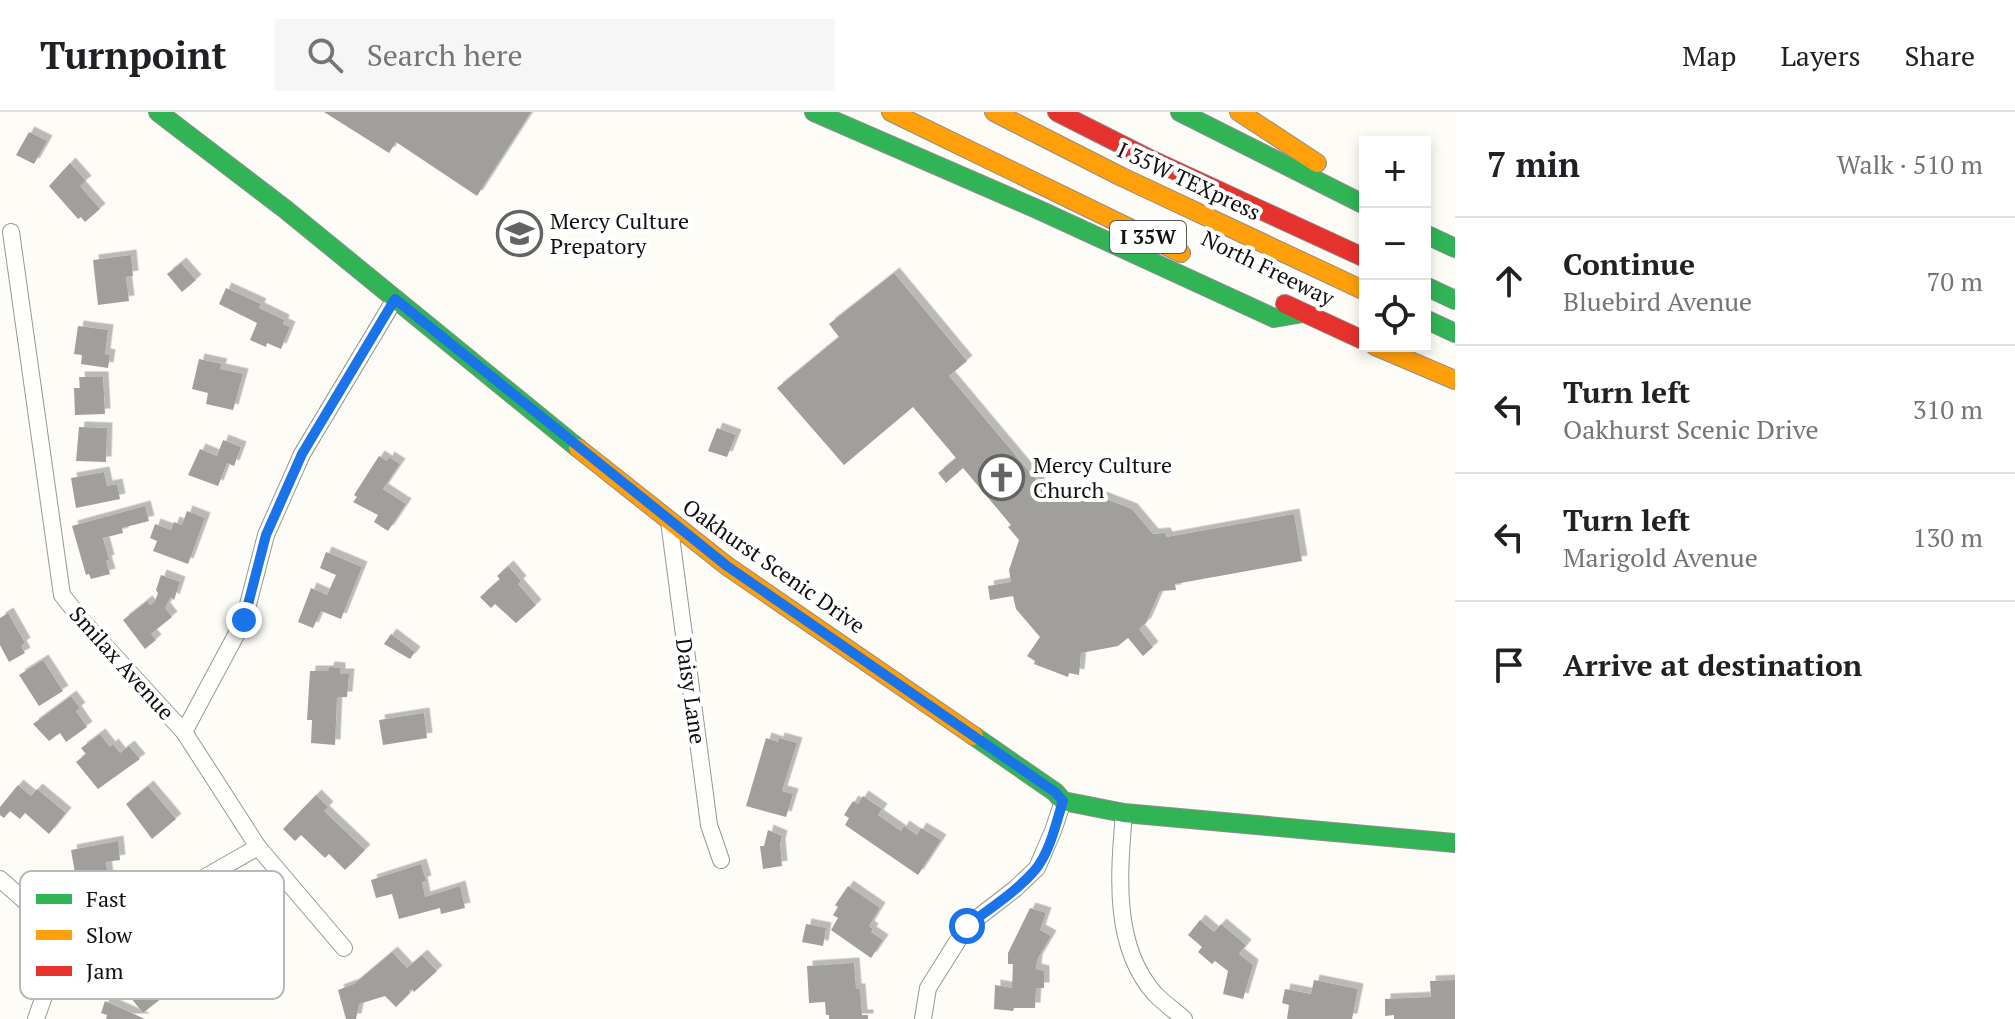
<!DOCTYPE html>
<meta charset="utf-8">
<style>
:root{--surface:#fff;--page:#f6f6f6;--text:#202124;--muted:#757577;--line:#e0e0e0}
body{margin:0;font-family:"PT Serif",serif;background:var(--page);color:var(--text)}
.controls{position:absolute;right:24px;top:24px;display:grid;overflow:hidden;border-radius:0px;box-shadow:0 4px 12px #0003}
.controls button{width:72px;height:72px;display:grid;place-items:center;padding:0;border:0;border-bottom:2px solid var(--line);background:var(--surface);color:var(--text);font:40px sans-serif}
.stop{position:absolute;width:24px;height:24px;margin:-18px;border:6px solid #1a73e8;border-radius:50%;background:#fff}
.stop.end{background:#1a73e8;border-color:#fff;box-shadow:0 2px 8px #0008}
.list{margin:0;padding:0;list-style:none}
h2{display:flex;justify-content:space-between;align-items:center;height:104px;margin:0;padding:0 32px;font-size:34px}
h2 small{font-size:26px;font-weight:400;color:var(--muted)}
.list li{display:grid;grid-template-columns:52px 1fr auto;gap:24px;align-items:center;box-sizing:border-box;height:128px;padding:0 32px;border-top:2px solid var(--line)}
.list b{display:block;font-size:30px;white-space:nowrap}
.list p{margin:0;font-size:26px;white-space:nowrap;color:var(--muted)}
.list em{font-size:26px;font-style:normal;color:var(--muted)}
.icon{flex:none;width:44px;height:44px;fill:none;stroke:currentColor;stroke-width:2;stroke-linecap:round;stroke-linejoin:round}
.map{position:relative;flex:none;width:1455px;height:907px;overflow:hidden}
header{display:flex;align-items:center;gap:48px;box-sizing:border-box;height:112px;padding:0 40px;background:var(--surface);border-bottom:2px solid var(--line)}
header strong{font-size:38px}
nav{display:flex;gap:44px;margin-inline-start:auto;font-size:28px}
.search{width:560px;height:72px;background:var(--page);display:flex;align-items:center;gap:20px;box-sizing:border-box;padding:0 28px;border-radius:0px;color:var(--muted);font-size:30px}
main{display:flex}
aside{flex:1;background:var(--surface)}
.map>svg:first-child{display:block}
.building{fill:#a19f9c;filter:url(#shadow)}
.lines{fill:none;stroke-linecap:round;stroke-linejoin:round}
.street-casing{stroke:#979795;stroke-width:18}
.fast-casing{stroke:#8e8d8b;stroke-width:20}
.slow-casing{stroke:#8e8d8b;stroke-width:20}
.jam-casing{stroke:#8e8d8b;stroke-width:20}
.street{stroke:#fffffe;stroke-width:16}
.fast{stroke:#30b455;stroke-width:18}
.slow{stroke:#ff9f0a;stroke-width:18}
.jam{stroke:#e5322d;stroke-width:18}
.route{stroke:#1a73e8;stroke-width:10}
.labels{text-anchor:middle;stroke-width:8;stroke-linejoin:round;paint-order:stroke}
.shield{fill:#fff;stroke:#585858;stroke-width:2}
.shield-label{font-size:20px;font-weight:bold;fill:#111}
.street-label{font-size:22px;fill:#111;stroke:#fff}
.poi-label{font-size:22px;fill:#111;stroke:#fff;text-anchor:start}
.key{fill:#fff;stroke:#b8b8b8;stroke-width:2}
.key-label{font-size:22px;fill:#111}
</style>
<header>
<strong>Turnpoint</strong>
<div class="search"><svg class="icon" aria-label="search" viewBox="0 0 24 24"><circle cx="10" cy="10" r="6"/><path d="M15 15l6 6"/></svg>Search here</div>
<nav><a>Map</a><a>Layers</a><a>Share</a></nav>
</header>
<main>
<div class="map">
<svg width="1455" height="907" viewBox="0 0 1455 907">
<defs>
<filter id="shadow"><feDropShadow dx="5.5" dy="-5.5" stdDeviation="0" flood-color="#0004"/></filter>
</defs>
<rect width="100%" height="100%" fill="#fdfcf7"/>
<g class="building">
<path d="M324 0H531L477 84 396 30 389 41Z"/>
<path d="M29 20 47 29 34 52 16 43Z"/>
<path d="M70 51 86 69 80 74 100 97 85 110 81 105 78 107 49 74Z"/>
<path d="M131 143 133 164 126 165 129 189 98 193 93 148Z"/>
<path d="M181 151 196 168 182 180 167 162Z"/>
<path d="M894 161 967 249 949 264 1048 382 1051 379 1059 388 1093 382 1132 397 1153 422 1165 421 1167 425 1294 402 1302 449 1175 472 1176 478 1160 479 1146 511 1139 517 1153 535 1143 544 1128 526 1118 534 1081 541 1079 563 1069 561 1068 565 1034 552 1035 549 1027 544 1040 525 1016 497 1013 484 990 488 988 474 1011 470 1009 458 1019 428 1008 415 1011 413 963 356 946 371 938 361 956 346 913 295 844 353 777 276 839 225 829 212Z"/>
<path d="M226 176 261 192 259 196 284 208 283 212 290 215 281 237 267 231 266 235 250 228 257 211 219 192Z"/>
<path d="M78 214 108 218 105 242 110 243 108 256 81 252 82 243 74 242Z"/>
<path d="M199 247 222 252 220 257 243 262 233 298 206 292 208 281 192 277Z"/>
<path d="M79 265H103L105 302 75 303 74 276H80Z"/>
<path d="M79 315 107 316 106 350 76 349Z"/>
<path d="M717 316 736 323 727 345 708 339Z"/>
<path d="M223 328 241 335 234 354 227 351 218 374 188 363 200 337 217 344Z"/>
<path d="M379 344 387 349 389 345 400 352 383 377 406 392 388 419 374 410 378 403 353 390 357 385 354 383Z"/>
<path d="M104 360 107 374 117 372 120 387 76 396 71 366Z"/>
<path d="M145 394 149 409 122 416 123 421 103 426 109 448 106 449 110 462 91 467 89 462 86 463 72 414Z"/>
<path d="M187 399 205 406 188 452 153 439 157 429 150 426 155 412 171 418 174 410 182 413Z"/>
<path d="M326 440 362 455 341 507 321 499 313 516 298 510 311 476 327 483 336 463 320 456Z"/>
<path d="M508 454 521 469 518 472 536 493 516 511 495 492 491 496 480 485 500 467 497 464Z"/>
<path d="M161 463 180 470 174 488 171 485 165 496 172 505 151 522 156 528 145 537 123 508 147 489 150 493 155 489 158 481 156 478Z"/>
<path d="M8 501 25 531 21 534 25 541 9 550 0 533V506Z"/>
<path d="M391 522 415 540 410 547 384 532Z"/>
<path d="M43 548 63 579 39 594 19 563Z"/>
<path d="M329 555 340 556V562H349L347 585H337L335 633 311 631 312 608H307L310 559H328Z"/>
<path d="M71 584 80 596 76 599 87 615 66 630 60 621 49 629 33 612Z"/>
<path d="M424 601 427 626 383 633 379 608Z"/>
<path d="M100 622 110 635 113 632 120 641 129 634 140 647 98 677 76 650 86 642 81 636Z"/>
<path d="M766 626 778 630 779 626 797 631 782 679 793 682 786 705 746 694Z"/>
<path d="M18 673 31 684 37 677 66 701 49 722 25 701 20 707 10 699 4 706 0 703V695Z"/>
<path d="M148 674 176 707 152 727 126 692Z"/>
<path d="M316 683 328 695 324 699 365 738 345 758 329 742 325 746 301 723 295 729 283 717Z"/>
<path d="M863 684 882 697 878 703 901 719 904 714 917 723 921 716 941 728 918 763 845 713 849 706 844 703 853 689 858 692Z"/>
<path d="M768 718 782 724 780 732 782 754 763 757 760 734H764Z"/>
<path d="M118 729 120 748 106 750 108 766 86 769V765L76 767 71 738Z"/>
<path d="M421 752 426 769 422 770 425 785 460 774 465 796 441 802 440 796 399 807 392 782 376 786 371 768Z"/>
<path d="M848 774 880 796 869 814 873 817 871 820 883 828 871 846 831 818 838 806 833 803 838 795 835 793Z"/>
<path d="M1030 796 1046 801 1040 818 1051 824 1037 848 1036 857 1044 859V876H1036L1035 896H1014L1013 899 994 897 995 873 1012 876 1013 852H1008V841Z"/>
<path d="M1200 808 1214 820 1221 812 1246 833 1239 842 1253 853 1243 887 1223 882 1228 859 1215 849 1212 852 1198 840 1202 835 1188 823Z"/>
<path d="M806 812 826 816 823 834 802 830Z"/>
<path d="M177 833 189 847 177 857 186 867 143 901 122 875 129 870 123 864 135 854 141 862Z"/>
<path d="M392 840 407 856 422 843 437 859 414 880 412 877 409 879 410 881 396 895 385 884 359 892 356 907H346L338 878 354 872Z"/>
<path d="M854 851 856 877H860L862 903H868V907H829V903H826L825 890 809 891 807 854Z"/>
<path d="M1314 868 1358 877 1352 907H1287L1289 893 1282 891 1285 877 1311 882Z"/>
<path d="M1455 868V907H1394V903L1385 904V887L1431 885 1430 869Z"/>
<path d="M105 889 145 907H106L107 903 101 901Z"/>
</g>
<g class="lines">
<defs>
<g id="street">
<path d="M11 120 62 483 85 512 184 620 258 735 344 836"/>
<path d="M669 409 709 713 721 748"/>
<path d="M184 620 244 508 266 423 302 342 395 187"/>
<path d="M1124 701C1119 761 1112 834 1155 882 1164 891 1175 899 1184 907"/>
<path d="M0 767 79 837 51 864 36 907"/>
<path d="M50 811 57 830 51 864"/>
<path d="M79 837 258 735"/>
<path d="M923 907 928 876 967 814 1015 777 1037 756 1053 719 1063 689"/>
</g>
<g id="fast">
<path d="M158 0 285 97 578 336"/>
<path d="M814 0 1037 97 1274 206 1303 201"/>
<path d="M1180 0 1365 93"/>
<path d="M1425 122 1455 136"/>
<path d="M1425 174 1455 188"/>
<path d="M1425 207 1455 221"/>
<path d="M974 624 1055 680 1063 689 1124 701 1455 731"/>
</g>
<g id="slow">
<path d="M891 0 1181 141"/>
<path d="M994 0 1122 65 1365 179"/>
<path d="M1239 0 1317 51"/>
<path d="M1375 234 1455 268"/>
<path d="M578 336 727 454 974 624"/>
</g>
<g id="jam">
<path d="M1057 0 1148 46 1365 146"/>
<path d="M1285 192 1365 229"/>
</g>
</defs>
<use href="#street" class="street-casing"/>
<use href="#fast" class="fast-casing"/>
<use href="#slow" class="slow-casing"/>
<use href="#jam" class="jam-casing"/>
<use href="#street" class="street"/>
<use href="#fast" class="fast"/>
<use href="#slow" class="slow"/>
<use href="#jam" class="jam"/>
</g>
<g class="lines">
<path class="route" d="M244 508 266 423 302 342 395 187 727 454 1055 680 1063 689C1056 711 1050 740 1035 758 1016 780 989 797 967 814"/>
</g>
<defs>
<symbol id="school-ring" viewBox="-11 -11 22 22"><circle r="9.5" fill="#fff" stroke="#646362" stroke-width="1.5"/><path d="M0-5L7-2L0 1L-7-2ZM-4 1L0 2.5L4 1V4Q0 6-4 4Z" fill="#646362"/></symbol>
<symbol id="church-ring" viewBox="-11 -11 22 22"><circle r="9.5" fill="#fff" stroke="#646362" stroke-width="1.5"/><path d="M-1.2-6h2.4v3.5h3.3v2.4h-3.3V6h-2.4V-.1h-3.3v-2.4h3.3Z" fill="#646362"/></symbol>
</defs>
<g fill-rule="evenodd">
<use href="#school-ring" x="494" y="96" width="51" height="51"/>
<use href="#church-ring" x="976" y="340" width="51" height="51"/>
</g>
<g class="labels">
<rect class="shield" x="1110" y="109" width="76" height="32" rx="6"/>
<g class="shield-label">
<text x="1148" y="132">I 35W</text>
</g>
<g class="street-label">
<text transform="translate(1189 69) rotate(25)" y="8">I 35W TEXpress</text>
<text transform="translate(1268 156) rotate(26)" y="8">North Freeway</text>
<text transform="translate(774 454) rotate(35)" y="8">Oakhurst Scenic Drive</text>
<text transform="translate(122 551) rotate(48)" y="8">Smilax Avenue</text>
<text transform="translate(691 579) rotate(82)" y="8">Daisy Lane</text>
</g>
<g class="poi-label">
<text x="550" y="117">Mercy Culture<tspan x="550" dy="25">Prepatory</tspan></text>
<text x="1033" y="361">Mercy Culture<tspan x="1033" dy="25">Church</tspan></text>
</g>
</g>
<rect x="20" y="759" width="264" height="128" rx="12" class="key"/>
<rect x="36" y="782" width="36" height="10" fill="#30b455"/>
<rect x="36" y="818" width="36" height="10" fill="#ff9f0a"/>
<rect x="36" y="854" width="36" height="10" fill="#e5322d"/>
<g class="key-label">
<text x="86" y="795">Fast</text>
<text x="86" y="831">Slow</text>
<text x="86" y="867">Jam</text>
</g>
</svg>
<div class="controls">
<button>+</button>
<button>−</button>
<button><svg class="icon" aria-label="locate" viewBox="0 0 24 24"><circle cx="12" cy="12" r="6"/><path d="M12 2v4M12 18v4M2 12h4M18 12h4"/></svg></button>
</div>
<div class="stop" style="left:967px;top:814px"></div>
<div class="stop end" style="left:244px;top:508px"></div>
</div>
<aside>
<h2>7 min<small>Walk · 510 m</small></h2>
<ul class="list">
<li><svg class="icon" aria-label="ahead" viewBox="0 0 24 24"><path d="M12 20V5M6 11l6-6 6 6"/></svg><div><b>Continue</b><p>Bluebird Avenue</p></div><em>70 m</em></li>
<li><svg class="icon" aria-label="left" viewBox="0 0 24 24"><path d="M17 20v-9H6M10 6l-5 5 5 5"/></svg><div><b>Turn left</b><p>Oakhurst Scenic Drive</p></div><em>310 m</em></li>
<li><svg class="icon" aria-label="left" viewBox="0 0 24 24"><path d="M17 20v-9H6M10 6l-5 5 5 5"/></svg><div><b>Turn left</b><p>Marigold Avenue</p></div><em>130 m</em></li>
<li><svg class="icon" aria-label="arrive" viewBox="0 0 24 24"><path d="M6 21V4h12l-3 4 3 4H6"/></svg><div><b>Arrive at destination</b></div></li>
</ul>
</aside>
</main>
